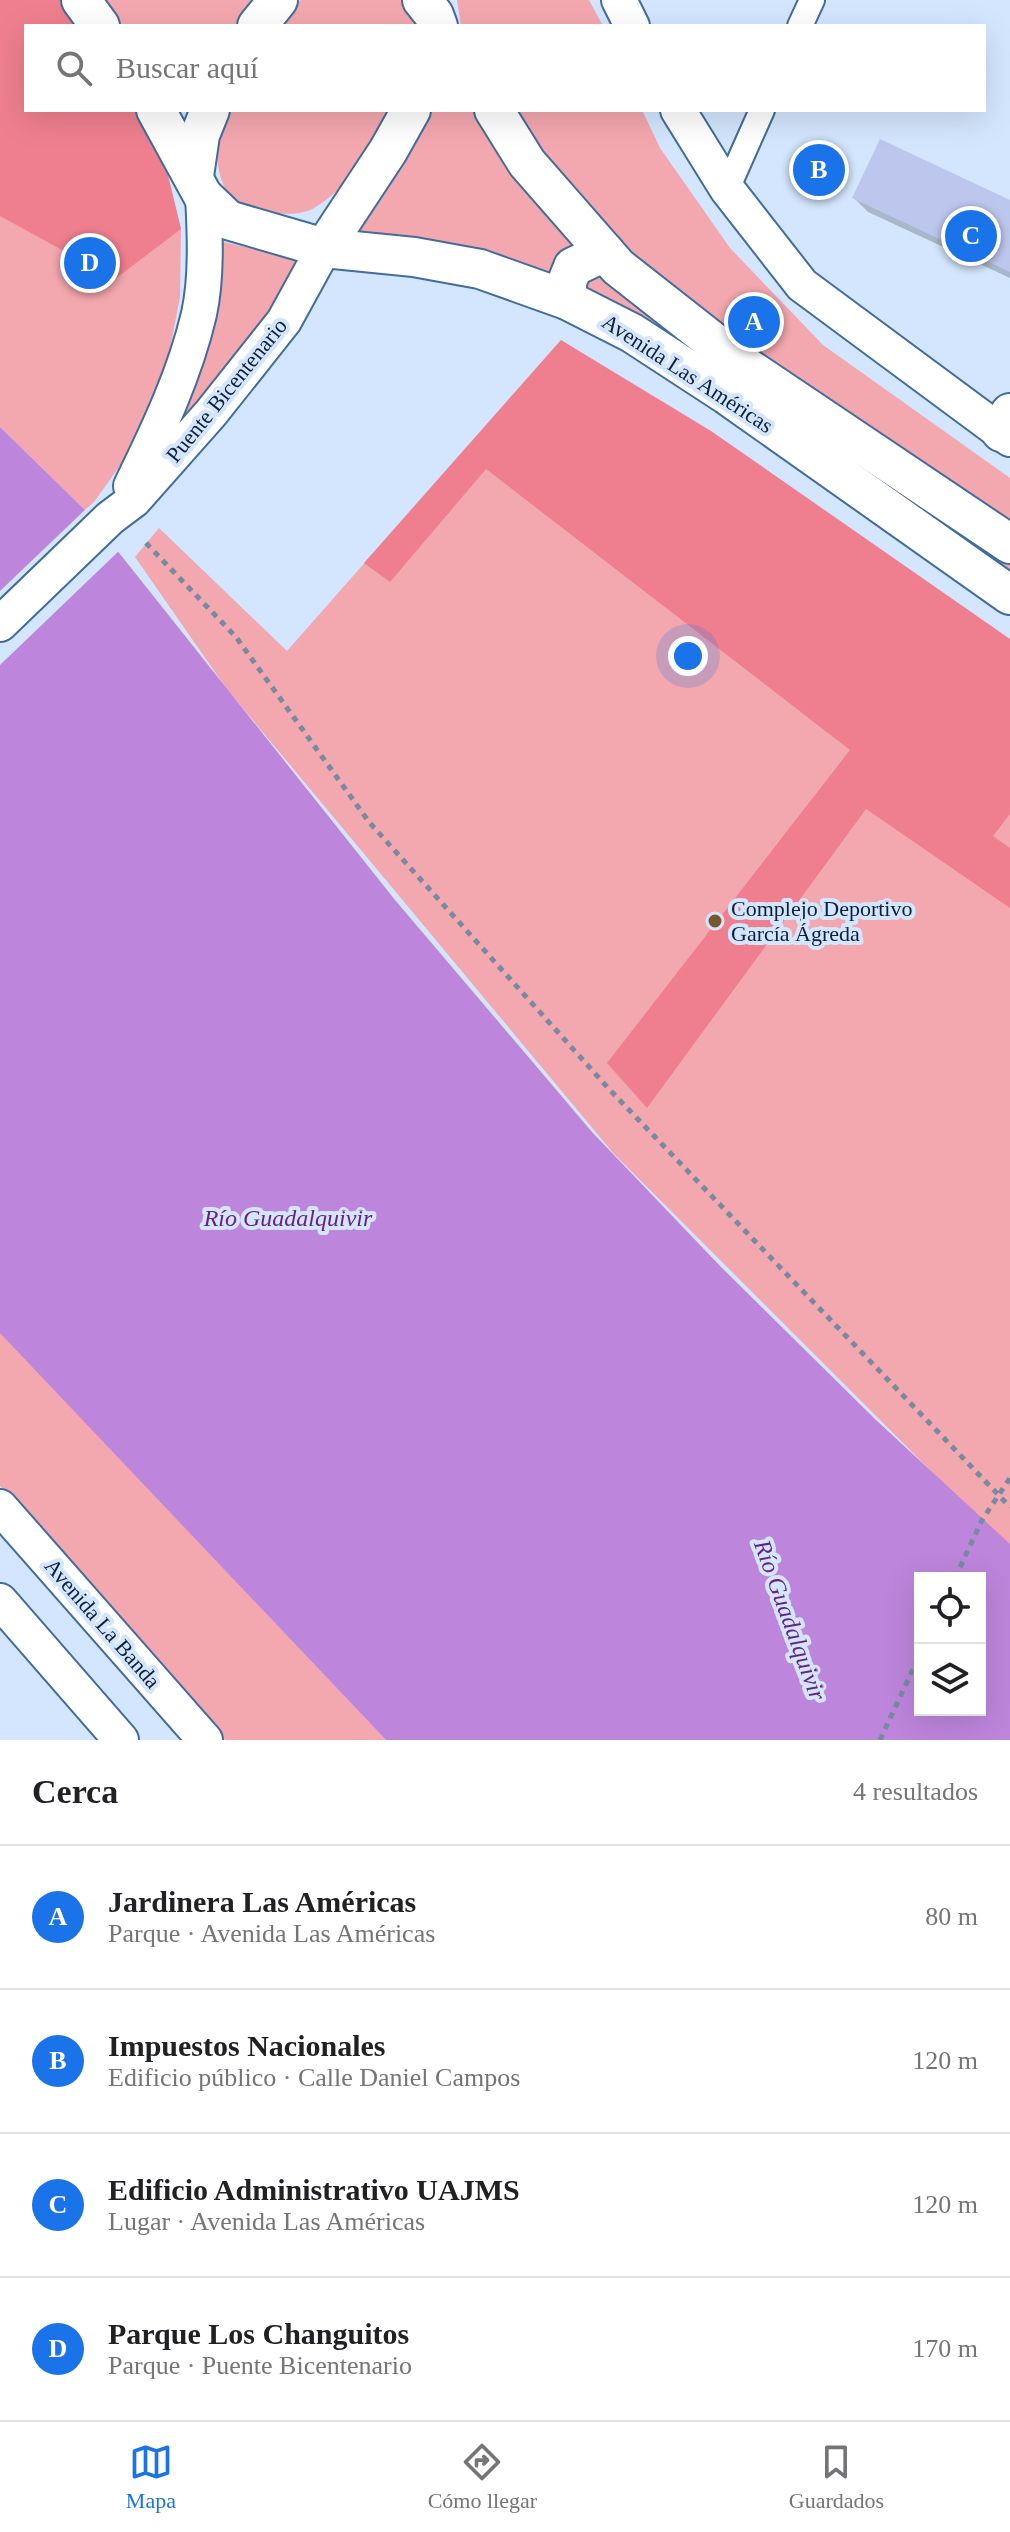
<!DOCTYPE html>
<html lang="es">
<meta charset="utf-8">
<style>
:root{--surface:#fff;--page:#f6f6f6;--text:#202124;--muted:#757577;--line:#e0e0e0;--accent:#1a73e8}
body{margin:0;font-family:"Times New Roman",serif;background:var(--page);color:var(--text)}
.controls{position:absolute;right:24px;bottom:24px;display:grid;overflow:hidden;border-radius:0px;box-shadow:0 8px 32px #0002}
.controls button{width:72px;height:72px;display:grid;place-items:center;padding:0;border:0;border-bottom:2px solid var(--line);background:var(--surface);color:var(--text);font:40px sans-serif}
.you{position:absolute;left:688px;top:656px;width:28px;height:28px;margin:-20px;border:6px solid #fff;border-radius:50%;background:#1a73e8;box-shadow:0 0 0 12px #1a73e833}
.badge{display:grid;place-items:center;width:52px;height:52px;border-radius:50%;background:var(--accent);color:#fff;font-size:26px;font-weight:700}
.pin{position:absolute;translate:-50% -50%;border:4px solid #fff;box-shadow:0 2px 8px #0006}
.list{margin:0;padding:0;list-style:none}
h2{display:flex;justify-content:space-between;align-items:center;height:104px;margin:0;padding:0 32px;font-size:34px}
h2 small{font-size:26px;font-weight:400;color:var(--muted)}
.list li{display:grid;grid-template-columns:52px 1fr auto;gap:24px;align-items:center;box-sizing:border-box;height:144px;padding:0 32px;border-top:2px solid var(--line)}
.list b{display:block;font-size:30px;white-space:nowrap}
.list p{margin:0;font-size:26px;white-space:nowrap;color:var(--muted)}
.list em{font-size:26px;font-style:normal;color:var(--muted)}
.icon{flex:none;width:44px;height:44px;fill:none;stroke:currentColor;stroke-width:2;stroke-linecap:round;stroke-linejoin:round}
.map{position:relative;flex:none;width:1010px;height:1740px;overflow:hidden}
.search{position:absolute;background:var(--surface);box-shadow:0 8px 32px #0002;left:24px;right:24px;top:24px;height:88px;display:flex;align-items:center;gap:20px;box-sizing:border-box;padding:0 28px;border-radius:0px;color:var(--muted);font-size:30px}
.sheet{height:680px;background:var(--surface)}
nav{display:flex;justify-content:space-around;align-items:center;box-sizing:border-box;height:112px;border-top:2px solid var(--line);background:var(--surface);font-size:22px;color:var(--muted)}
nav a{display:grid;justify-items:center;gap:4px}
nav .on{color:var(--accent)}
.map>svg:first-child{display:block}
.green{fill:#f3a7ae}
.forest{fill:#ef7f8e}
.water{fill:#bd85dc;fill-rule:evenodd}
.pier{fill:#d3e6fd}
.shadow{fill:#0003}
.building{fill:#bdc7ee}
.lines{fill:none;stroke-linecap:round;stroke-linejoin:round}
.street-casing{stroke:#406c9e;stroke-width:28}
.secondary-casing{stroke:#406c9e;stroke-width:38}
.primary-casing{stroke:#406c9e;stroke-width:42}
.path{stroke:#778aa0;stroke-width:5;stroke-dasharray:6 6;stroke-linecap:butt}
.street{stroke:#fff;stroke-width:24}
.secondary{stroke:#fff;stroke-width:34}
.primary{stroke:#fff;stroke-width:38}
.poi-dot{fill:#77572d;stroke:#d3e6fd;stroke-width:3}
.labels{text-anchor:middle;stroke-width:8;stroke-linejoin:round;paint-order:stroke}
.street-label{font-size:22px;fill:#0f2136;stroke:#d3e6fd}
.poi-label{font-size:22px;fill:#0f2136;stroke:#d3e6fd;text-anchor:start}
.water-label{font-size:24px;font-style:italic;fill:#682088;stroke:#d3e6fd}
</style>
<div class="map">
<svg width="1010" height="1740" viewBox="0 0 1010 1740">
<rect width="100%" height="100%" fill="#d3e6fd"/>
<g class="green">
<path d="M0 0H61L26 26V110H137L164 159 181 229 180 297 168 359 139 439 94 502 85 510 0 427Z"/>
<path d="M101 0H263L238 26H118Z"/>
<path d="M301 0H404L410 5 418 26H274L287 9Z"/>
<path d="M457 0H589L603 26H461Z"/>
<path d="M224 110H396C375 145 351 186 314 208 293 221 237 211 225 188 214 166 215 133 224 110Z"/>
<path d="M428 110H476L578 246 554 279 349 237Z"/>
<path d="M507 110H642L660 148 730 248 823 345 1010 478V529L675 299 587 216Z"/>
<path d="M219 241 301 260 250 340 167 443Z"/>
<path d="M601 270 1010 558V575L586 300 580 276Z"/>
<path d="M561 340 1010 641V1545L967 1507 614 1154 226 688 135 557 159 528 287 651Z"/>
<path d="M0 1332 386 1740H225L0 1486Z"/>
</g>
<g class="forest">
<path d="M0 0H61L84 26H26V110H137L164 159 181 229 115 279 0 216Z"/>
<path d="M561 340 711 431 1010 639V814L993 836 1010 848V908L866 809 647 1108 607 1063 850 750 486 469 390 582 364 563Z"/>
</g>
<path class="water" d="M0 427 85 510 395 900 592 1132 721 1267 876 1420 1010 1544V1740H386L0 1333ZM920 1578H980V1710H920Z"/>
<path class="pier" d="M88 507 121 549 0 665V591Z"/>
<path class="shadow" d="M854 198 1010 202V278L868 212Z"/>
<path class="building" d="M880 139 1010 200V272L852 198Z"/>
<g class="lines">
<defs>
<g id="street">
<path d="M800 26 812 0"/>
<path d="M727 189 762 110"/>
</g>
<g id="secondary">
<path d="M619 0 632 26"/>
<path d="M678 110 727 189 802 285 1010 439"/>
<path d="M131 486C158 431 185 374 199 314 207 278 205 232 203 196"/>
<path d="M0 624 110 518 134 500 211 413 284 321 324 248"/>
<path d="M0 1507 205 1740"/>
<path d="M0 1601 121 1740"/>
</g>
<g id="primary">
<path d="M81 0 100 26"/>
<path d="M422 0 434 15 438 26"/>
<path d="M257 26 278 0"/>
<path d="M156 110 203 196 228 220 324 248 414 257 480 269 567 300 632 333 727 395 1010 595"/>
<path d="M494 110 527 163 618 267 739 362 1010 544"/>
<path d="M194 176 200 135 210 110"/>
<path d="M324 248 388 151 411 110"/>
<path d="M567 300V282L573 267 605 252"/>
<path d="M1001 432 1010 413"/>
</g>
</defs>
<use href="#street" class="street-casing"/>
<use href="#secondary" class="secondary-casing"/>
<use href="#primary" class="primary-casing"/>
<g class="path">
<path d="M146 543 236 637 369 822 609 1089 1010 1507"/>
<path d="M955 1578 982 1520 1010 1478"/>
<path d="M880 1740 920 1654"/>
</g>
<use href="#street" class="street"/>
<use href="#secondary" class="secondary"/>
<use href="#primary" class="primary"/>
</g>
<circle class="poi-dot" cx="715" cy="921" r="8"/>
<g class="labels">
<g class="street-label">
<text transform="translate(688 373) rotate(33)" y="8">Avenida Las Américas</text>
<text transform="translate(226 390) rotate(-51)" y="8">Puente Bicentenario</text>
<text transform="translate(103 1623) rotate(49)" y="8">Avenida La Banda</text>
</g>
<g class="poi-label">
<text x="731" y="916">Complejo Deportivo<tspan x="731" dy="25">García Ágreda</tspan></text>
</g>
<g class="water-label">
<text x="288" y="1226">Río Guadalquivir</text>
<text transform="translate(790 1620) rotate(70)" y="8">Río Guadalquivir</text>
</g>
</g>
</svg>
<div class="controls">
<button><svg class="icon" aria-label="locate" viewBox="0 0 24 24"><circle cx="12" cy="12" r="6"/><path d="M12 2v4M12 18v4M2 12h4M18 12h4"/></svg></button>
<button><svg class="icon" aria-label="layers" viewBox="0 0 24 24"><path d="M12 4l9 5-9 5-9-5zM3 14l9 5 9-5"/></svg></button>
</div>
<div class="you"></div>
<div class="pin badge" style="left:754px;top:322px">A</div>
<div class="pin badge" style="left:819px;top:170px">B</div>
<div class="pin badge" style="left:971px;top:236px">C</div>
<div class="pin badge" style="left:90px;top:263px">D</div>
<div class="search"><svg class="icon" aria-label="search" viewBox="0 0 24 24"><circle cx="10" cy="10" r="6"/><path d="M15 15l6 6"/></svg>Buscar aquí</div>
</div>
<section class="sheet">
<h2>Cerca<small>4 resultados</small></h2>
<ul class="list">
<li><span class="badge">A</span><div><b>Jardinera Las Américas</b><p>Parque · Avenida Las Américas</p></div><em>80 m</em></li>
<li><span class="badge">B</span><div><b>Impuestos Nacionales</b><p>Edificio público · Calle Daniel Campos</p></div><em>120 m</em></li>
<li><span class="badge">C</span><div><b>Edificio Administrativo UAJMS</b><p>Lugar · Avenida Las Américas</p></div><em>120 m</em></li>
<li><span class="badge">D</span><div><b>Parque Los Changuitos</b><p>Parque · Puente Bicentenario</p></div><em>170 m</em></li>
</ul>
</section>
<nav>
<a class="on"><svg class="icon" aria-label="map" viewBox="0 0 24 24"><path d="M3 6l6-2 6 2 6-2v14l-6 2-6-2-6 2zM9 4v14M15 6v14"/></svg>Mapa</a>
<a><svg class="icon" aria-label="directions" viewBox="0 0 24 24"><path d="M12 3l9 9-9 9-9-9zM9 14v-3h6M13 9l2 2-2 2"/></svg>Cómo llegar</a>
<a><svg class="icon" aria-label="saved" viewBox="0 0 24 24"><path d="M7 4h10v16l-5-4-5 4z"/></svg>Guardados</a>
</nav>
